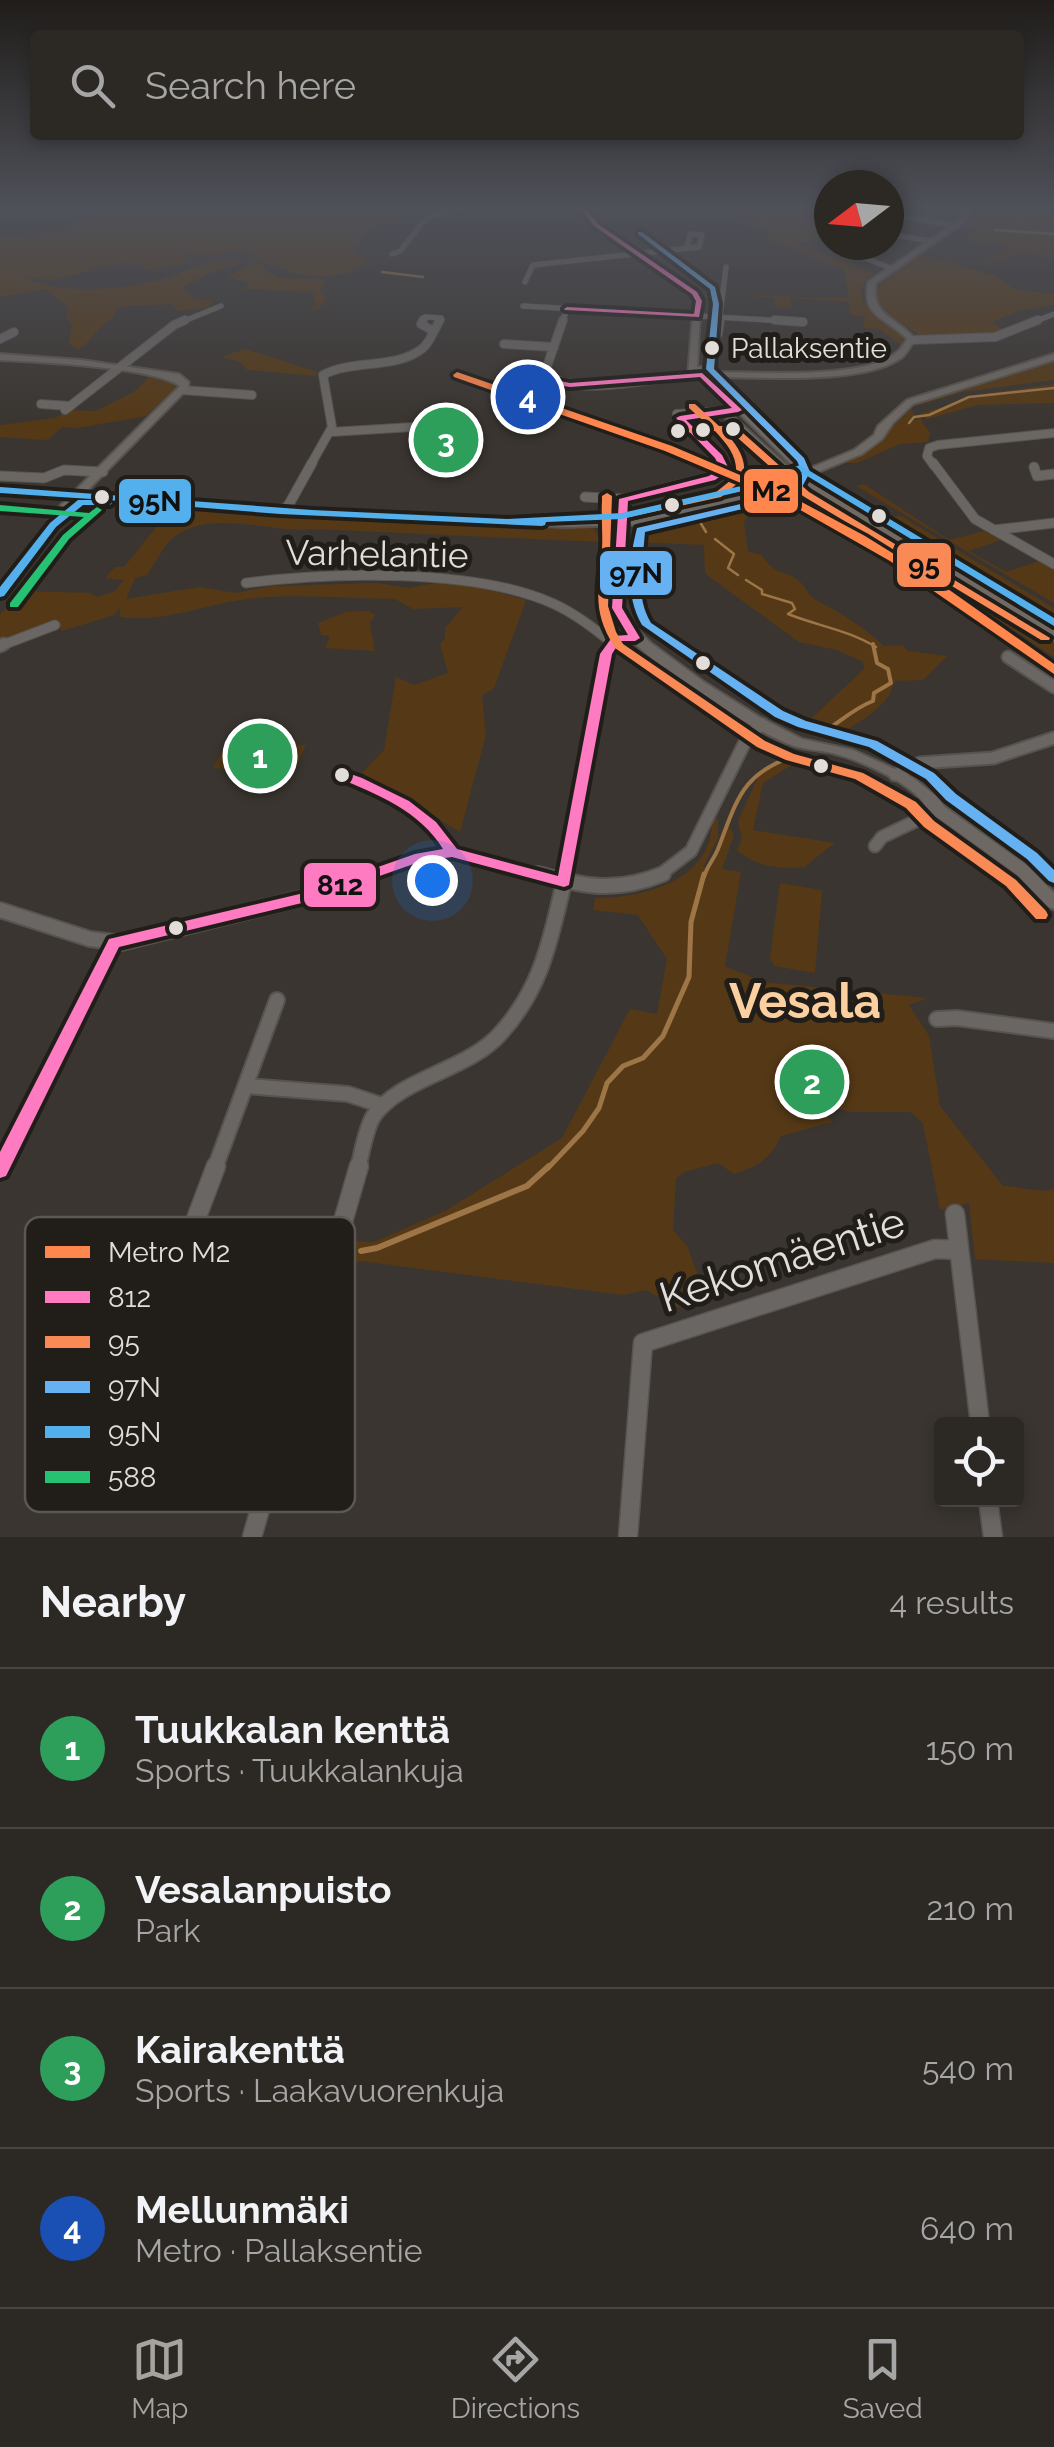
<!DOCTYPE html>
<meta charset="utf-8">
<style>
:root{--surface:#2c2824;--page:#383431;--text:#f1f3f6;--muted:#a6a6a6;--line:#484441;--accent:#a7a29d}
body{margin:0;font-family:Raleway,sans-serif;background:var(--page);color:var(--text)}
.controls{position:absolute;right:30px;bottom:30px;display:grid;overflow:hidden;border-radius:10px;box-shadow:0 5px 15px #0003}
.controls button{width:90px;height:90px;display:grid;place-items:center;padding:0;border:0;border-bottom:2px solid var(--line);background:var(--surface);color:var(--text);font:50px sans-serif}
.compass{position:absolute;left:814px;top:170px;width:90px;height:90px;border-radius:50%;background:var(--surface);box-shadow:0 5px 15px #0003;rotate:254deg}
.you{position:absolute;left:432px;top:880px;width:35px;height:35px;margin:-25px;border:8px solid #fff;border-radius:50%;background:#1a73e8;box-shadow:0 0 0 15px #1a73e833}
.badge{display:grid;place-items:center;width:65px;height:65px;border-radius:50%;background:var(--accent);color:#fff;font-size:32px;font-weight:700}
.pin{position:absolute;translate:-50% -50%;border:5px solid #fff;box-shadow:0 2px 10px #0006}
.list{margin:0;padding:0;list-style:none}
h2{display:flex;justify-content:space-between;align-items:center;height:130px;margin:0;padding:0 40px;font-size:42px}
h2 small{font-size:32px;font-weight:400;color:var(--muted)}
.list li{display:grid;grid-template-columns:65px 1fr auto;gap:30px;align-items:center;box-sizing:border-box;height:160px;padding:0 40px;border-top:2px solid var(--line)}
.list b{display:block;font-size:38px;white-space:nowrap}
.list p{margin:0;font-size:32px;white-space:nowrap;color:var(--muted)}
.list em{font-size:32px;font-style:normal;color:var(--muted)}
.icon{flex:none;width:55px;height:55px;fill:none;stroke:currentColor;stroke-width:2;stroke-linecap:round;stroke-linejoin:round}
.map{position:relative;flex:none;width:1054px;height:1537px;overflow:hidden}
.search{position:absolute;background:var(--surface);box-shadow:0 5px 15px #0003;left:30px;right:30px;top:30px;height:110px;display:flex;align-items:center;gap:25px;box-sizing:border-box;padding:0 35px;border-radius:10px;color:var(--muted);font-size:38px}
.sheet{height:770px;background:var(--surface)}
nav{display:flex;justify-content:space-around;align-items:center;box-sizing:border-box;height:140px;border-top:2px solid var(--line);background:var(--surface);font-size:28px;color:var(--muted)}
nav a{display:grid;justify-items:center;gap:5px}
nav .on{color:var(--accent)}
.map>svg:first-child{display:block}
.green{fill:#553916}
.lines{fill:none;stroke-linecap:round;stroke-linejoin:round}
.stream-far3{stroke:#9d7547;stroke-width:2.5}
.stream-far2{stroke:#9d7547;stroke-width:4}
.stream-far1{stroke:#9d7547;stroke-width:5}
.stream{stroke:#9d7547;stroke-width:6}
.street-far5-casing{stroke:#57534f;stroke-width:6}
.street-far4-casing{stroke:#57534f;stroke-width:10}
.street-far3-casing{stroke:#57534f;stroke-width:11}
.street-far2-casing{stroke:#57534f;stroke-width:15}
.street-far1-casing{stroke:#57534f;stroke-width:18}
.street-casing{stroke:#57534f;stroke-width:21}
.secondary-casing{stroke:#57534f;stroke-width:4}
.primary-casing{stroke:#57534f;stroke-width:3}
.street-far5{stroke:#6a6663;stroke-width:5}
.street-far4{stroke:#6a6663;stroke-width:8}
.street-far3{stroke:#6a6663;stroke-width:9}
.street-far2{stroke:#6a6663;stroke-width:11}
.street-far1{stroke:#6a6663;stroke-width:14}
.street{stroke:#6a6663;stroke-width:18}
.secondary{fill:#6d6863;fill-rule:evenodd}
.primary{fill:#706a63;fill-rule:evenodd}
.bus-1-casing{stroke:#211e1a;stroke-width:8}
.bus-2-casing{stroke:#211e1a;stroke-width:8}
.bus-3-casing{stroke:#211e1a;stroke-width:8}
.bus-4-casing{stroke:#211e1a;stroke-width:8}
.bus-5-casing{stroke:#211e1a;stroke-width:8}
.bus-1{fill:#fe7ac1;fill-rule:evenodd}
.bus-2{fill:#f98a56;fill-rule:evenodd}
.bus-3{fill:#66b1f2;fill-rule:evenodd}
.bus-4{fill:#53b0ec;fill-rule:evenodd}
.bus-5{fill:#26c172;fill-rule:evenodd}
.metro-1-casing{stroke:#211e1a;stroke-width:7}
.metro-1{fill:#ff864c;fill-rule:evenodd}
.bus-dot{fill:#e2ddd8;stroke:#211e1a;stroke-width:4}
.labels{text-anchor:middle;stroke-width:10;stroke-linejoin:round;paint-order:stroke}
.far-bus-label{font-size:28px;fill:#e2ddd8;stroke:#211e1a;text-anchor:start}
.street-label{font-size:35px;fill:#e2ddd8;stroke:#211e1a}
.near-street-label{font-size:42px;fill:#e2ddd8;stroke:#211e1a}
.near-quarter-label{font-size:48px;font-weight:bold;fill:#fbcf9f;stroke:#211e1a}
.key{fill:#211e1a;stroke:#5b5753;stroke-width:2.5}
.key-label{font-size:28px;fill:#e2ddd8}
.line-badge{stroke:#211e1a;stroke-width:4}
.pale-badge-label{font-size:28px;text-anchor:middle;font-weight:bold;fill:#111}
</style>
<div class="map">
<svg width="1054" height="1537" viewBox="0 0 1054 1537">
<rect width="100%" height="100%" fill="#3a3530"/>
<g class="green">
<path d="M106 209H378L390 212 389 215 414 217 403 219 408 222 371 225 353 255 365 256 363 262 368 266 353 268 355 270C312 286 276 269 238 249L221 256 184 254 186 264 148 270C122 253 89 271 64 278 52 281 36 278 23 277 58 296 132 290 169 277 201 266 207 257 243 263 222 270 201 273 184 288L193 299 213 300 209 308 179 311 172 308 173 304 117 307 112 319C97 326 93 341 78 350L69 343 72 324 67 319 68 307 45 289 0 297V237L60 232Z"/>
<path d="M739 209H829V227L817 240 797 244 874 273C840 301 885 319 903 336L902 346 879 329 863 328 865 317 850 314 849 302 791 298V308L775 307V298L725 295 849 298 844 270 768 240V229L739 222Z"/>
<path d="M1006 209H1054V258L1022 253 977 266 1009 247 963 239 978 229 963 225 972 215 1004 217Z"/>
<path d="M920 254 994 275 1016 290 1054 294V305L1021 310 992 322 1004 330 990 335 922 339C908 323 882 319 875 296L881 279Z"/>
<path d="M252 263 265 264 261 268 281 278 326 279 320 289 327 298 320 308 308 313 315 305 313 292 245 289 250 283 226 278Z"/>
<path d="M245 349 318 372 315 376 247 370 240 362 221 357Z"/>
<path d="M1054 360V380L963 392 917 406 933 396Z"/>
<path d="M149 377 172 383 176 388 146 416 78 428 62 427 48 440 0 437V425L55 418 71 410 96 411 135 391Z"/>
<path d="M1054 384V403L978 405 927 419 919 414 989 393Z"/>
<path d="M912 409 914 415 905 424 920 418 930 433 928 442 900 444 857 463H837L860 456Z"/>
<path d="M864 484 949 540 984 531 1001 540 969 551 1006 572 1040 561 1054 568V603L856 486Z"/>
<path d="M802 488 1050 638 1054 641V657L906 558 804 496Z"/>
<path d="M769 493 796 505 748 516 744 522 748 552 762 555C775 577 785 569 800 582 807 588 808 596 816 600 841 613 863 626 884 646L902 645 908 651 947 656 923 680 894 681C890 709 852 725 831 740L798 731 864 669 863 662 837 650 799 642 715 581 705 573 704 545 633 542 636 526 727 508Z"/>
<path d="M153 510 593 526 601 542 313 529C271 534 212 508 174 537 163 545 155 564 147 575L135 578 126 599 200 587 236 593 272 586 377 583 409 588 439 582 468 584 526 600 494 688 482 696 486 735 460 832 362 773 384 750 396 677 414 685 448 673 440 644 445 638V628L463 607 413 609 395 599C347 599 296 593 248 599 204 604 166 623 121 617L119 608 114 615 62 631 56 620 0 641V615L20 591 91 593 97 597 115 591 124 580 105 578 115 567H124L163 519 146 516Z"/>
<path d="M899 515 1054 608V616L922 539 892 517Z"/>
<path d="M369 611 375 615 370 623 375 651 325 648 330 636 321 635 318 623 346 612Z"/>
<path d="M228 740 306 745 293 774 213 768Z"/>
<path d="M805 753 809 754 763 783 753 830 835 843 804 867C779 869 756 867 737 850L742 839 738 821 760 773Z"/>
<path d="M718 818V838L703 867H709L718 854 728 824 734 835 722 869 741 872 725 966 763 982 927 998 909 1005 929 1036 940 1106 1003 1186C1019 1186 1039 1194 1054 1189V1263L975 1259 969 1203 940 1210 923 1123 910 1112H852L821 1106 832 1122 781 1136C770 1160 759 1165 734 1174L718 1163 684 1172 676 1179 673 1230 687 1246 709 1305 676 1307 646 1290 623 1295 360 1261 347 1267 356 1241 374 1242 445 1211 562 1138 630 1009 657 1014 667 959 638 915 593 910 595 898C643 898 712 881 712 821Z"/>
<path d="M780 883 822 890 815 973 774 966 770 958Z"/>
</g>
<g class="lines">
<g class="stream-far3">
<path d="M995 230 1054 234"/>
<path d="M382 272 423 277"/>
<path d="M909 423 914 417 929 415 969 397 1054 388"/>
<path d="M706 532 700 522 723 511"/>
<path d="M715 539 734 554 728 568 738 575"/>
<path d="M746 580 762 590V594L792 603 795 609 788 614C818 626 848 630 876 647"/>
</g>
<g class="stream-far2">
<path d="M820 734C840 723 852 709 873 701L874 693 891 683 888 669 877 663 873 644"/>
<path d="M704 877C707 866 714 859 718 849 738 797 742 772 800 754"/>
</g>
<path class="stream-far1" d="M548 1168 583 1131 599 1108 607 1083 623 1066 643 1058 663 1036 689 977 691 922 704 874"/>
<g class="stream">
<path d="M361 1251 377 1248 527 1186 549 1166"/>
<path d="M219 1290 279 1255 313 1246"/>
</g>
<defs>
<g id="street-far5">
<path d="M889 214 956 226"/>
<path d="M889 234 931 241"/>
<path d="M853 253 890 268"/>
<path d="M392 254 400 251 427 217 463 209"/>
<path d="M525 282 533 265 699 247 702 235 690 234 687 248"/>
<path d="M523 306 803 322"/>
<path d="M179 323 221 306"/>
<path d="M422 323 425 317 441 318 438 323"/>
<path d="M562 323 567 309"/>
<path d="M719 323 726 267"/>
<path d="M1031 323 1054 314"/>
</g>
<g id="street-far4">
<path d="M423 320 421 324 433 331"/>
<path d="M563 320 544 375C586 398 646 377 692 376"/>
<path d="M775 320 803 322"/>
<path d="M718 334 720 320"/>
<path d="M0 339 14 332"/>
<path d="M911 340 995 337 1038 320"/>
<path d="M504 344 554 347"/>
<path d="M182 390 252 395"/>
<path d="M41 404 70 406"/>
<path d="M65 410 174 325 185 320"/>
<path d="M677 414 738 410"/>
<path d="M677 414 724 466"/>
<path d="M331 432 462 424"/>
<path d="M310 466 332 427 323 375C352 359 396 370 423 348 430 342 435 328 440 320"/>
<path d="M934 466 927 456 929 448 938 445 1054 433"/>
</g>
<g id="street-far3">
<path d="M933 463 975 519 1054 564"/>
<path d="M1034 467 1037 476 1054 474"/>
<path d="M0 476 44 478 64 470 103 472"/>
<path d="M585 497 624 499 721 474 724 463"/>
<path d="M280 511 288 506 312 463"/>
<path d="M994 530 1054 523"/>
<path d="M246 583C332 572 475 568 554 604 576 614 594 628 612 643"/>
<path d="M0 646 55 625"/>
<path d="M611 647 617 638H635"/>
</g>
<g id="street-far2">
<path d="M0 646 4 644"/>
<path d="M1008 657 1054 687"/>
<path d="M342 775C382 791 431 811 452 852"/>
<path d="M895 775 920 763 993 758 1054 738"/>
<path d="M875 846 882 837 939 810"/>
<path d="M363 877 420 857 452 852 548 877"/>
<path d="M565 877 606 654 613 644"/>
<path d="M657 877 691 851 748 736 762 724"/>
</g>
<g id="street-far1">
<path d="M538 874C586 887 616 893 663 874"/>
<path d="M0 910 90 939 121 943 306 897 371 874"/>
<path d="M937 1019 957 1018 1054 1031"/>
<path d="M246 1086 348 1094 381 1105"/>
<path d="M1 1168 114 943"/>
<path d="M215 1168 277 1000"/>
<path d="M358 1168C362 1153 365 1131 373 1117 399 1078 467 1071 500 1034 544 986 551 935 566 874"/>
</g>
<g id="street">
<path d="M0 1170 2 1166"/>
<path d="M955 1214 980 1424"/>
<path d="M193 1227 216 1166"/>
<path d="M988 1500 993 1537"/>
<path d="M252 1537 359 1166"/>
<path d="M628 1537 643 1343 935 1249 959 1250"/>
</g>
<g id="secondary">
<path d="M580 209H586L598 224 639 249 701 296 697 367H702L708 372C751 371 865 381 897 352 901 349 904 344 907 339 887 317 861 318 868 282L958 221 966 209H972L963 223 876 283C870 316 897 317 915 339 911 345 907 354 901 358 863 385 760 377 713 377L808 469 854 450 874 435 878 426 907 400 1054 354V360L913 404 893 423 882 439 862 454 799 480 729 505 641 524 628 525 623 605 625 615 633 626 651 643 704 682 761 718 802 739 853 750 912 777 936 796 945 807 1028 866 1054 893V909L1048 907 1016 874 927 810C919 785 857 759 832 753 820 750 807 750 794 746 752 731 652 666 624 632 617 624 613 615 610 605L617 525 566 527 280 514 79 499 4 597 0 598V586L61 505 180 386C153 367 38 362 0 360V354L81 360 179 374 189 382 188 388 85 493 291 508 566 521 617 519 618 514H626L628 518H641L722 500 788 477 722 414V410L725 409 796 474 799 472 703 378 692 379 688 376 694 299 670 278 594 226Z"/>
<path d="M746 484 751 487 750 489 637 515 631 512 637 509Z"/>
</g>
<path id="primary" d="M791 475H799L1054 630V641L791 481Z"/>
</defs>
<use href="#street-far5" class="street-far5-casing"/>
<use href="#street-far4" class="street-far4-casing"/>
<use href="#street-far3" class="street-far3-casing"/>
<use href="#street-far2" class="street-far2-casing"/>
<use href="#street-far1" class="street-far1-casing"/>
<use href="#street" class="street-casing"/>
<use href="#secondary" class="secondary-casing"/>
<use href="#primary" class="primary-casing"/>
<use href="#street-far5" class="street-far5"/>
<use href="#street-far4" class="street-far4"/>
<use href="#street-far3" class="street-far3"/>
<use href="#street-far2" class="street-far2"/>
<use href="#street-far1" class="street-far1"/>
<use href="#street" class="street"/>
<use href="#secondary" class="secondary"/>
<use href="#primary" class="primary"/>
<defs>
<g id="bus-1">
<path d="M580 209H586L598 224 697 292 702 301 699 317 565 310 564 309 567 307 694 314 696 301 692 294 594 226Z"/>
<path d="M541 373H547L555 380 570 383 702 373 742 410 738 412 686 420 722 455 729 469 728 471 715 480 628 501 622 608 640 638 635 641H620L612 654 569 885 564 887 452 857 422 861 306 902 119 947 6 1176 0 1178V1152L109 939 304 893 415 854 443 849C420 811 377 794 338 778L336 775 338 772 342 771 362 778 409 801 436 822 457 849 558 876 600 654 613 636 628 635 612 608 619 499 709 476 720 468 715 458 676 418 680 416 732 408 700 377 570 387 550 384 541 377Z"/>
</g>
<g id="bus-2">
<path d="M689 404H695L719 426H735L809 492 1050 638 1049 640H1041L803 496 730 431H724C737 445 748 459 743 479L721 497 625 518V514L715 493 736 476C738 457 728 445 715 431L678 433 674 431 678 429 710 427 689 408Z"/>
<path d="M607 493 612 496 608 606 616 632 623 644 765 741 794 754 863 773 916 802 934 821 1016 880 1046 911 1048 915 1046 919H1036L1006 886 924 827 906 808 855 779 786 760 757 747 615 648C591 610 599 591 602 549 603 533 601 517 602 501V496Z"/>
</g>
<path id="bus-3" d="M638 232H642L715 287 719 304 714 369 804 458 810 472 801 489 751 507 645 532C643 563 634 595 651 623L783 711 806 721 877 741 934 773 956 794 1037 853 1054 870V883L1049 881 1027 859 946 800 926 779 869 747 798 727 775 717 642 625C625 596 629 559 637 528L745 503 794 485 802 472 797 461 706 369 713 304 710 289 638 234Z"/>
<path id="bus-4" d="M800 465 1054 618V626L799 471 747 490 622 519 546 522 545 525 542 526 280 514 107 500 112 503 110 505H83L56 527 4 596 0 597V587L50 523 78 500H106L0 493V487L312 510 507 519 622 513 741 486Z"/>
<path id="bus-5" d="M0 505 89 513 97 507 102 510 69 539 18 607H10V603L63 535 84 517 0 511Z"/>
</defs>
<use href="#bus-1" class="bus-1-casing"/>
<use href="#bus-2" class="bus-2-casing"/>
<use href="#bus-3" class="bus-3-casing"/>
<use href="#bus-4" class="bus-4-casing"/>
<use href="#bus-5" class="bus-5-casing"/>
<use href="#bus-1" class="bus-1"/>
<use href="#bus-2" class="bus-2"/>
<use href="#bus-3" class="bus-3"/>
<use href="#bus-4" class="bus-4"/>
<use href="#bus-5" class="bus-5"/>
<defs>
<path id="metro-1" d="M457 372 672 446 796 499 865 536 931 577 1054 664V674L890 561 788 503 665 451 454 377 453 375Z"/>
</defs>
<use href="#metro-1" class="metro-1-casing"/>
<use href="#metro-1" class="metro-1"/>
</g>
<linearGradient id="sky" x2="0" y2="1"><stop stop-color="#201d1a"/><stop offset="0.49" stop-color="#4f5159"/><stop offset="1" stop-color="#4f5159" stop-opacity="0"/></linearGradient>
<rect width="1054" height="424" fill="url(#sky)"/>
<g class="bus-dot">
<circle cx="712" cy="348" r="9"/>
<circle cx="733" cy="429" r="9"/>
<circle cx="703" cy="430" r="9"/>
<circle cx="678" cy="431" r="9"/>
<circle cx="102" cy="497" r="9"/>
<circle cx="672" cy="505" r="9"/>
<circle cx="879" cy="516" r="9"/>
<circle cx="703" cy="663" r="9"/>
<circle cx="821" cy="766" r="9"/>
<circle cx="342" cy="775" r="9"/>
<circle cx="176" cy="928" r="9"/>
</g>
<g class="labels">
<g class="far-bus-label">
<text x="731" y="358">Pallaksentie</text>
</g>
<g class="street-label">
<text transform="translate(377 554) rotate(1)" y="12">Varhelantie</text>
</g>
<g class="near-street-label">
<text transform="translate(782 1259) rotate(-18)" y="15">Kekomäentie</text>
</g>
<g class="near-quarter-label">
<text x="805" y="1018">Vesala</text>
</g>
</g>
<rect x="25" y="1217" width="330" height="295" rx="15" class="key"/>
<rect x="45" y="1246" width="45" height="12" fill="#ff864c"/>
<rect x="45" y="1291" width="45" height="12" fill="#fe7ac1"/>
<rect x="45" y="1336" width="45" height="12" fill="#f98a56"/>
<rect x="45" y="1381" width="45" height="12" fill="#66b1f2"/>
<rect x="45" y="1426" width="45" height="12" fill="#53b0ec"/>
<rect x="45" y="1471" width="45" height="12" fill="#26c172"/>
<g class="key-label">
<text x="108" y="1262">Metro M2</text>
<text x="108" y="1307">812</text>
<text x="108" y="1352">95</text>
<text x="108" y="1397">97N</text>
<text x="108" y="1442">95N</text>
<text x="108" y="1487">588</text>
</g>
<g class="line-badge">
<rect x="742" y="467" width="58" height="48" rx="10" fill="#ff864c"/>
<rect x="117" y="477" width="76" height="48" rx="10" fill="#53b0ec"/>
<rect x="895" y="541" width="58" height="48" rx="10" fill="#f98a56"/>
<rect x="598" y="549" width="76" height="48" rx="10" fill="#66b1f2"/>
<rect x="302" y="861" width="76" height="48" rx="10" fill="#fe7ac1"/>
</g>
<g class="pale-badge-label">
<text x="771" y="501">M2</text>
<text x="155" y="511">95N</text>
<text x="924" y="575">95</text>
<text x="636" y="583">97N</text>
<text x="340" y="895">812</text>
</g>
</svg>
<div class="controls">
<button><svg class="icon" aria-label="locate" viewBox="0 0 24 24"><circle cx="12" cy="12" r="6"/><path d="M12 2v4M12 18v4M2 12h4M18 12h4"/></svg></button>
</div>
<svg class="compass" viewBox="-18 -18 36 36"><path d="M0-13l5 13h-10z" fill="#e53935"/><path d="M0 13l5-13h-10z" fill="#a6a6a6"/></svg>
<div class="you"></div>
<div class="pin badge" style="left:260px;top:756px;background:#2e9e5b">1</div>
<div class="pin badge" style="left:812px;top:1082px;background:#2e9e5b">2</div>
<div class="pin badge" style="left:446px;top:440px;background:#2e9e5b">3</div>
<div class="pin badge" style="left:528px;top:397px;background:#1a4fb4">4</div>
<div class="search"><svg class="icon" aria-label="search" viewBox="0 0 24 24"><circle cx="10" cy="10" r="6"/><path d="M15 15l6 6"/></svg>Search here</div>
</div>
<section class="sheet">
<h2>Nearby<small>4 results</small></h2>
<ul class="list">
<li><span class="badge" style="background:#2e9e5b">1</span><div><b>Tuukkalan kenttä</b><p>Sports · Tuukkalankuja</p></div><em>150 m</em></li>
<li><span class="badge" style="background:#2e9e5b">2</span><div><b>Vesalanpuisto</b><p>Park</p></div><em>210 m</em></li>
<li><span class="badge" style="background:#2e9e5b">3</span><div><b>Kairakenttä</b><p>Sports · Laakavuorenkuja</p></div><em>540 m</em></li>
<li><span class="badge" style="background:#1a4fb4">4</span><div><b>Mellunmäki</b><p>Metro · Pallaksentie</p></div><em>640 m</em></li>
</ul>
</section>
<nav>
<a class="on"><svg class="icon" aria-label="map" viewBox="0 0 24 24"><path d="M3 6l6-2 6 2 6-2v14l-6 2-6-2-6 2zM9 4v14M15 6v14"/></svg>Map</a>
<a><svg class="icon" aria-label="directions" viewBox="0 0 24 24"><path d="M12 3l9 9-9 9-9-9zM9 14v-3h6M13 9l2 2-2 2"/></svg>Directions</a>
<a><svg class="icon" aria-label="saved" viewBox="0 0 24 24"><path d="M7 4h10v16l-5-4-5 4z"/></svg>Saved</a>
</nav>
